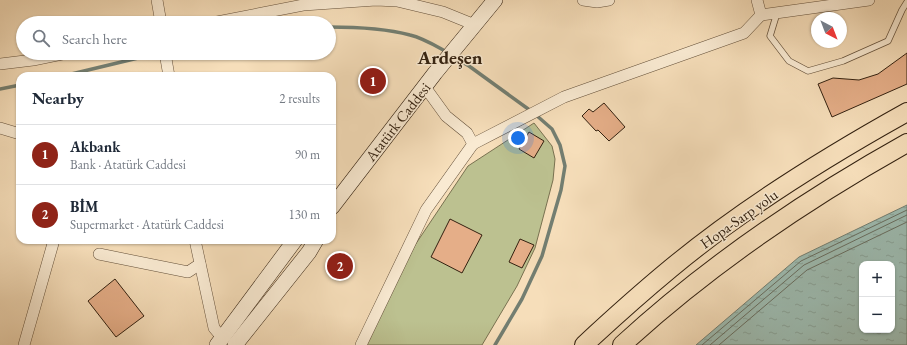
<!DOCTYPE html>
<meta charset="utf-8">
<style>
:root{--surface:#fff;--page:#f6f6f7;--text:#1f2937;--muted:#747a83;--line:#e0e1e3;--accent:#8f2418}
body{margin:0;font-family:"EB Garamond",serif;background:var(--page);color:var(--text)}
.controls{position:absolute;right:12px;bottom:12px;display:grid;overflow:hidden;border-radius:8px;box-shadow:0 1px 3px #0004}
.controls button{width:36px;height:36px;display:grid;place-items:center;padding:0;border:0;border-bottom:1px solid var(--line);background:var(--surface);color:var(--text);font:20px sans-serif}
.compass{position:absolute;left:811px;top:12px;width:36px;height:36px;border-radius:50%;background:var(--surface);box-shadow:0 1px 3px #0004;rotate:138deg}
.you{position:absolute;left:518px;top:138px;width:14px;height:14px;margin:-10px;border:3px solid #fff;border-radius:50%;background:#1a73e8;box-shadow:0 0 0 6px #1a73e833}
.badge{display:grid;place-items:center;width:26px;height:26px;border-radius:50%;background:var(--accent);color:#fff;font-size:13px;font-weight:700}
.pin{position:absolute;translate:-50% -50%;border:2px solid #fff;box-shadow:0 1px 4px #0006}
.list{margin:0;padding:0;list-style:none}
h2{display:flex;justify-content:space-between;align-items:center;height:52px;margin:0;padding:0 16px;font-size:17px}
h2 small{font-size:13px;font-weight:400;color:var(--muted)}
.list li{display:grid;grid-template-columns:26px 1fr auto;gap:12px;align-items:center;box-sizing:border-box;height:60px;padding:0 16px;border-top:1px solid var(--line)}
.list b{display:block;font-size:15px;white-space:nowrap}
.list p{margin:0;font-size:13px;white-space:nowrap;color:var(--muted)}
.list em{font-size:13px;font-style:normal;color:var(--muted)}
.icon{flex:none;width:22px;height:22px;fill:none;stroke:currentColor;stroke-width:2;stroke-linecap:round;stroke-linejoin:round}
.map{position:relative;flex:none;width:907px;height:345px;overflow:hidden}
.search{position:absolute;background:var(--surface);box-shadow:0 1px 3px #0004;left:16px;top:16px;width:320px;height:44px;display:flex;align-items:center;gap:10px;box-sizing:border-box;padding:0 14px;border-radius:22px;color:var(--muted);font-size:15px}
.panel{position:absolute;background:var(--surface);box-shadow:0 1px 3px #0004;left:16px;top:72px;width:320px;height:172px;border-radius:12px}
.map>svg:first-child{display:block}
.green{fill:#bcc190;stroke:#787150}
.water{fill:url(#water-ripples);stroke:#737e71;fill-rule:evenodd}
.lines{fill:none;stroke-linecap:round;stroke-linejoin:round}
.shore{stroke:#686e61;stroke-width:1}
.stream{stroke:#737e71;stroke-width:3.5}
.building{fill:#e5ae88;stroke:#332110}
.service-casing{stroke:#64503a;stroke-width:7}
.minor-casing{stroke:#64503a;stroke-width:12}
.secondary-casing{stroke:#332110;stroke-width:16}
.trunk-casing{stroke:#332110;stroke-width:20}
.service{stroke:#f9ead2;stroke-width:5.5}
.minor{stroke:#f9ead2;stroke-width:11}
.secondary{stroke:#f9ead2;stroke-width:15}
.trunk{stroke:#f6deba;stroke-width:18}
.labels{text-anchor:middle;stroke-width:3;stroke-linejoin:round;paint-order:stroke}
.street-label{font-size:15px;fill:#332110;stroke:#f9ead2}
.district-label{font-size:19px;font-weight:bold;fill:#332110;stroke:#f9ead2}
</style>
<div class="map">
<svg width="907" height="345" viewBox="0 0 907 345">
<defs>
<pattern id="water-ripples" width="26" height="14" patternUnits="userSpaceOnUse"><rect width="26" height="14" fill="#9dbcb2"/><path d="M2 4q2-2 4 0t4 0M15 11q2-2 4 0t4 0" fill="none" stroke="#88a198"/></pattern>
</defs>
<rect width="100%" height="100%" fill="#f6deba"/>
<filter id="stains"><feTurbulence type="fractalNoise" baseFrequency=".005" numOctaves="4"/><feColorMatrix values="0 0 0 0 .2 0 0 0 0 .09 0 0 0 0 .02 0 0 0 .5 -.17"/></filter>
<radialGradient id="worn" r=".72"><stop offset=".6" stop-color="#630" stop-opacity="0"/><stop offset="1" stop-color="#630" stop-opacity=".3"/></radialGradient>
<path class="green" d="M534 123 552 146 555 159 553 180 535 248 517 286 482 345H364L415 245 468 166Z"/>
<path class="water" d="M907 205V345H696L799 257ZM862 264H892V330H862Z"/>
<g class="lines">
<g class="shore">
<path d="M702 345 801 261 907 210"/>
<path d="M710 345 804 265 907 215"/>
<path d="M719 345 807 270 907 222"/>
</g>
<g class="stream">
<path d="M329 27C356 27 384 28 410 35 423 38 436 46 447 52"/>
<path d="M454 57 469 66 531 111"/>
<path d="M63 76 159 53"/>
<path d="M0 89 20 85"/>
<path d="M495 345 522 299 542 256 561 190 565 166 560 145 552 129 536 115"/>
</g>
</g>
<g class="building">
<path d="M907 53V84L832 117 818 84 833 78 859 80 878 74Z"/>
<path d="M604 103 625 127 609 141 598 130 596 131 582 116 589 109 593 112Z"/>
<path d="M529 132 544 141 534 158 519 149Z"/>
<path d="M450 219 482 235 462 273 431 257Z"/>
<path d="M520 239 534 245 522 268 509 262Z"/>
<path d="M115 279 144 316 116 337 88 301Z"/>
</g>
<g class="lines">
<defs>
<path id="service" d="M777 13 770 36 789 61 808 71 843 61 888 41 902 10 907 2"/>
<g id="minor">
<path d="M157 0 161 23"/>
<path d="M583 0 597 2 609 0"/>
<path d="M761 15 869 0"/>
<path d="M212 23 303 5 376 0 397 1 443 12 475 25"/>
<path d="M165 53 169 76"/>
<path d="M0 64 33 60 67 53"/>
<path d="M0 128 20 134"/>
<path d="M473 144 564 97 744 33 761 15 757 0"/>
<path d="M195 240 214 328 219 334 226 333"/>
<path d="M99 254 188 272 200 264"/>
<path d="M24 345 54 240"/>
<path d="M361 345 426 210 473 144 467 133 446 116 425 87"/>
</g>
<g id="secondary">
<path d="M332 207 435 73 495 0"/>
<path d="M217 345 295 240"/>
<path d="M235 345 309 252 316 240"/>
</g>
<g id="trunk">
<path d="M584 345C612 319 641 293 670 269 742 209 826 157 907 112"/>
<path d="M622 345C708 266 805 200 907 143"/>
</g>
</defs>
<use href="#service" class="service-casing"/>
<use href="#minor" class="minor-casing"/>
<use href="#secondary" class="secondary-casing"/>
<use href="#trunk" class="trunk-casing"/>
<use href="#service" class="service"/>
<use href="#minor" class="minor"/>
<use href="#secondary" class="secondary"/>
<use href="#trunk" class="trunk"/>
</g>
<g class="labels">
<g class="street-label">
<text transform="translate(398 122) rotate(-52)" y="5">Atatürk Caddesi</text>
<text transform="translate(739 219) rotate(-35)" y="5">Hopa-Sarp yolu</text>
</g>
<g class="district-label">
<text x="450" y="64">Ardeşen</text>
</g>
</g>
<rect width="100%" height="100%" filter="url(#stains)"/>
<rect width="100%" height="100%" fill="url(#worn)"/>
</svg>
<div class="controls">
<button>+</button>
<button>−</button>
</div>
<svg class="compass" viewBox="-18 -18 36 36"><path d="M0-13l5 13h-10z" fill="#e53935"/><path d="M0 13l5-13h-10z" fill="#747a83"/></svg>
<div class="you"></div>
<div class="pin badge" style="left:373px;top:81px">1</div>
<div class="pin badge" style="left:340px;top:266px">2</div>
<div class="search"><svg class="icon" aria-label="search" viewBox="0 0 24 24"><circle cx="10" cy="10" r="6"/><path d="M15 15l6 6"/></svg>Search here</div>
<section class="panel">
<h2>Nearby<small>2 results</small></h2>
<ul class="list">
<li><span class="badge">1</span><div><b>Akbank</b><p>Bank · Atatürk Caddesi</p></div><em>90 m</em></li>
<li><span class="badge">2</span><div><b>BİM</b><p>Supermarket · Atatürk Caddesi</p></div><em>130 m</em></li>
</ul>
</section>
</div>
